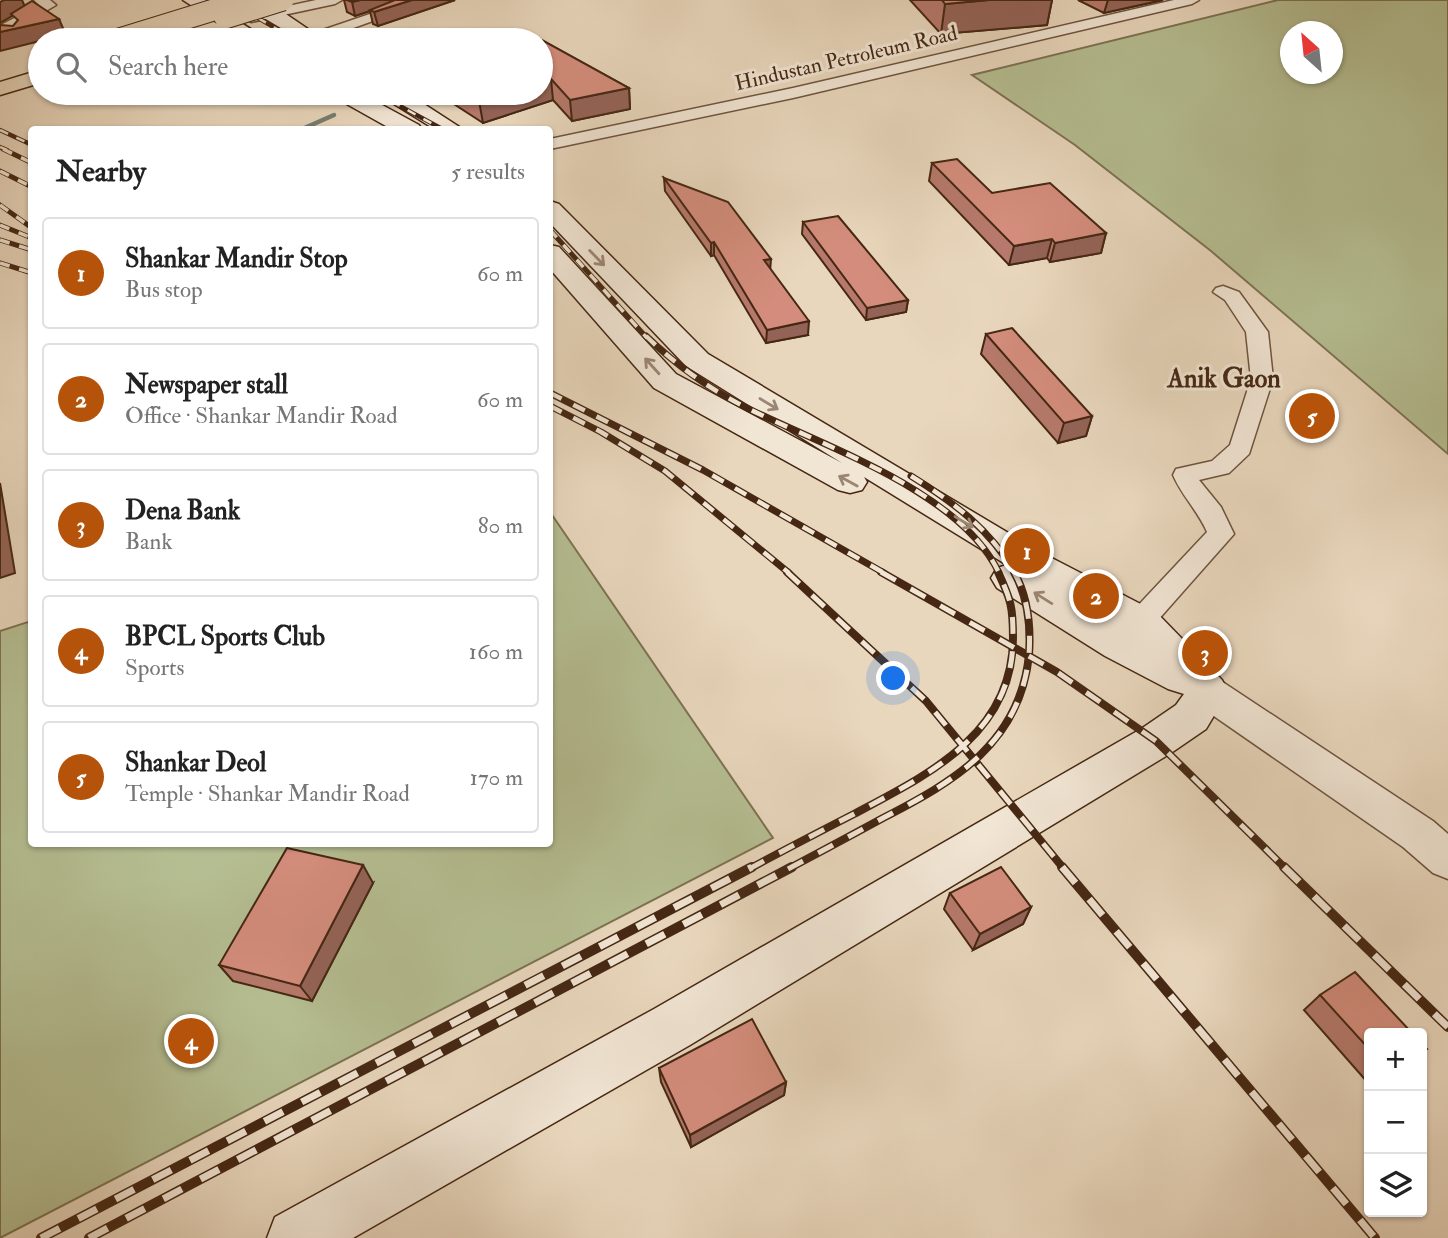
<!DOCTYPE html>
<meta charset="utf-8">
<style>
:root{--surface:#fff;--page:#f2f2f2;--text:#222;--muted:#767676;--line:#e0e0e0;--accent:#b45309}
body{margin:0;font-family:"IM FELL Double Pica",serif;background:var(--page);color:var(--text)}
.controls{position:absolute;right:21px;bottom:21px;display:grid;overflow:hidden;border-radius:7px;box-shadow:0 2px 5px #0004}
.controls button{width:63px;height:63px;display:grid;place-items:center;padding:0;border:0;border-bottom:2px solid var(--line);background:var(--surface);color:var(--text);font:35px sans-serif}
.compass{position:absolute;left:1280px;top:21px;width:63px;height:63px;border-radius:50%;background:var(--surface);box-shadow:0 2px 5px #0004;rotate:333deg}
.you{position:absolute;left:894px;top:679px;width:24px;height:24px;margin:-18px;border:5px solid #fff;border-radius:50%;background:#1a73e8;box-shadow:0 0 0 10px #1a73e833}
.badge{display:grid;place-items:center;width:46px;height:46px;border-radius:50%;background:var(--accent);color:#fff;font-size:23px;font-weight:700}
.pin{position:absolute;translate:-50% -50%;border:4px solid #fff;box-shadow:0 2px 7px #0006}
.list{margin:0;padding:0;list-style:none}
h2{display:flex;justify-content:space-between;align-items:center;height:91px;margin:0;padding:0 28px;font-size:30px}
h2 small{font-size:23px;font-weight:400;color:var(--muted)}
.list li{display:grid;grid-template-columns:46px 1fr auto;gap:21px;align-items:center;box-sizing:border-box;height:112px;margin:0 14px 14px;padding:0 14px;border:2px solid var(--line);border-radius:7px}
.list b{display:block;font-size:26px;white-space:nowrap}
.list p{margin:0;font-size:23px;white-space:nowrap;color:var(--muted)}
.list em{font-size:23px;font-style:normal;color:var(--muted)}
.icon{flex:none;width:38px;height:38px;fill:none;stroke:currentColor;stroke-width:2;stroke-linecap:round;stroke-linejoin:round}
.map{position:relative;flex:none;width:1448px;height:1238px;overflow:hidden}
.search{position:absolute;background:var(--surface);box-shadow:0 2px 5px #0004;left:28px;top:28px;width:525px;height:77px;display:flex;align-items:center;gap:18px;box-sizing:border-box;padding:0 24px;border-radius:38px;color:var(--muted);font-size:26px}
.panel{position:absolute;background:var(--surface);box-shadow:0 2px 5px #0004;left:28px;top:126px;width:525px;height:721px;border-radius:7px}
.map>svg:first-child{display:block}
.green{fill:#b5be92;stroke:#7d7252;stroke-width:2;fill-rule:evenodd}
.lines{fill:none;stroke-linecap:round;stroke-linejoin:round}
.stream{stroke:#767f72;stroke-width:4.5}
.minor-casing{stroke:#6e533e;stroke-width:3}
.tertiary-casing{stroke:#6e533e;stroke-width:3}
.secondary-casing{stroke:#452713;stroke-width:3}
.motorway-casing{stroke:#452713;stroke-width:3}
.minor{fill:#f1e5d4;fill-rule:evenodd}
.tertiary{fill:#f1e5d4;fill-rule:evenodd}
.secondary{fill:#f1e5d4;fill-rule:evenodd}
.motorway{fill:#e9d7bd;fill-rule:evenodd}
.rail-far4-casing{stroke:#452713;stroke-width:4.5}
.rail-far3-casing{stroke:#452713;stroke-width:5}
.rail-far2-casing{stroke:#452713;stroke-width:7}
.rail-far1-casing{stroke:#452713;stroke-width:8}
.rail-casing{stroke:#452713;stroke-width:10}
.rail-far4{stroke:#f1e5d4;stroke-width:2.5;stroke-dasharray:9;stroke-linecap:butt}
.rail-far3{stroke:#f1e5d4;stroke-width:3.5;stroke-dasharray:10;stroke-linecap:butt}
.rail-far2{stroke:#f1e5d4;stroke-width:4.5;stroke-dasharray:13;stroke-linecap:butt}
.rail-far1{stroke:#f1e5d4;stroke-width:5;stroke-dasharray:17;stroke-linecap:butt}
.rail{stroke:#f1e5d4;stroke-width:7;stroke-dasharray:21;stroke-linecap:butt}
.motorway-bridge-casing{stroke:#452713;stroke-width:23;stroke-linecap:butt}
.motorway-bridge{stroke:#e9d7bd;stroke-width:21}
.wall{fill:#b6796b;stroke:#452713;stroke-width:2}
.shaded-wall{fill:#946357;stroke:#452713;stroke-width:2}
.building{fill:#d48d7c;stroke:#452713;stroke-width:2}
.oneway{stroke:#9b8674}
.labels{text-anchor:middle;stroke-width:6;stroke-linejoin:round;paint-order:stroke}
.far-street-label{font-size:21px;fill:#452713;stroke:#f1e5d4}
.neighbourhood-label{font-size:26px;font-weight:bold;fill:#452713;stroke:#f1e5d4}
</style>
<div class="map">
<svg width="1448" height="1238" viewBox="0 0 1448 1238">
<rect width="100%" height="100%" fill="#e9d7bd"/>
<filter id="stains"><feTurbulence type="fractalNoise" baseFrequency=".00286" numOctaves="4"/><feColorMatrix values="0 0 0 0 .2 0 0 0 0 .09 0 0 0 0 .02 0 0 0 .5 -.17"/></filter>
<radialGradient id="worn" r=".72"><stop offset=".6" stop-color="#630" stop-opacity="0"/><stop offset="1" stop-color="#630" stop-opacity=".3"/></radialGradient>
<g class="green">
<path d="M1278 0H1448V454L1211 251 1075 145 972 75ZM1290 32H1332V74H1290Z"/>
<path d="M550 512 773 838 0 1238V631L31 621 32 844H550Z"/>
</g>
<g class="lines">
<path class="stream" d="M300 130 334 115"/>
<defs>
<g id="minor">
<path d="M34 0H50L56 5 14 30 23 37 21 40H11L1 34V25L39 5Z"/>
<path d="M316 0H342L335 4 251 22 244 18 246 15Z"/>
<path d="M411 0H431L320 40H300L302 37Z"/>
<path d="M1174 0H1199L1192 4 793 98 550 149V139L793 88Z"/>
<path d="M59 93H84L82 96 59 98Z"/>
<path d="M1223 286 1239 292 1268 332 1273 379 1249 454 1229 473 1199 480 1221 507 1234 534 1135 646 1125 649 1115 646 1111 638 1115 630 1207 532C1198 511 1182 496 1173 475L1176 469 1212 461 1230 445 1251 379 1246 332 1225 300 1213 292 1216 288Z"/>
</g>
<path id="tertiary" d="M1208 677 1221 681 1433 821 1448 834V879L1433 873 1403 847 1195 703 1189 692 1195 681Z"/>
<g id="secondary">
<path d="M183 0H205L268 40H244Z"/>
<path d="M234 0H259L277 8 324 40H301Z"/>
<path d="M333 93H360L419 125 422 130H393L336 98Z"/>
<path d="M384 93H407L464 130H436L386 99Z"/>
<path d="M550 201 559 204 708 354 1042 553 1156 612 1222 680 1228 692 1206 729 1171 753 690 1045 353 1238H267L275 1217 654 1009 1141 729 1176 705 1184 694 1168 689 1105 656 997 588 991 578 997 568 1007 565 864 477 867 482 862 490 850 493 838 490 654 388 550 269V245L559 247 676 374 842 463 686 366 550 223Z"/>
</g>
<path id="motorway" d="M40 70V83L0 95V82Z"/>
</defs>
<use href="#minor" class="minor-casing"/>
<use href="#tertiary" class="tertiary-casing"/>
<use href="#secondary" class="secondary-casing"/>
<use href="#motorway" class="motorway-casing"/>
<use href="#minor" class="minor"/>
<use href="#tertiary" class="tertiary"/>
<use href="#secondary" class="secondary"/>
<use href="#motorway" class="motorway"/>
<defs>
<g id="rail-far4">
<path d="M227 0 296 40"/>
<path d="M376 93 444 130"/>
<path d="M0 130 32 145"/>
<path d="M0 147 7 150"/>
</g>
<g id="rail-far3">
<path d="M3 149 32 163"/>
<path d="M0 171 32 187"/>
<path d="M0 205 32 228"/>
<path d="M0 225 32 238"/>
<path d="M550 230 647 338"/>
<path d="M0 240 32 250"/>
<path d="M0 263 32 273"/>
</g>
<g id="rail-far2">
<path d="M646 336C676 365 708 388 745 407 822 446 961 491 999 573"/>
<path d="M550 393 703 470 884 573"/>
<path d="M550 406 601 432 665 471 789 573"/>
<path d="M911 476C953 502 990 529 1015 573"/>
</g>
<g id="rail-far1">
<path d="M787 572 926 701 1064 869"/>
<path d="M881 572 1057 672 1156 741 1286 869"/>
<path d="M749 869C784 850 819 832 854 814 927 775 1013 735 1013 638 1013 607 1011 600 998 572"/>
<path d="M788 869C820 852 852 835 883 818 955 781 1020 743 1029 655 1031 626 1028 597 1014 572"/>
</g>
<g id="rail">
<path d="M1062 867 1375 1238"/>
<path d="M1284 867 1448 1027"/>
<path d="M41 1238 752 867"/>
<path d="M89 1238 792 867"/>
</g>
</defs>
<use href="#rail-far4" class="rail-far4-casing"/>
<use href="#rail-far3" class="rail-far3-casing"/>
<use href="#rail-far2" class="rail-far2-casing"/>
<use href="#rail-far1" class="rail-far1-casing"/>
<use href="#rail" class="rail-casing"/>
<use href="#rail-far4" class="rail-far4"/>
<use href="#rail-far3" class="rail-far3"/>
<use href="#rail-far2" class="rail-far2"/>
<use href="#rail-far1" class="rail-far1"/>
<use href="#rail" class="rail"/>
<defs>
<g id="motorway-bridge">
<path d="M225 18 283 0"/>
<path d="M116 40 246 0"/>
</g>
</defs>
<use href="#motorway-bridge" class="motorway-bridge-casing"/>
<use href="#motorway-bridge" class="motorway-bridge"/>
</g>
<g class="wall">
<path d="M344 0H455L378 26 373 24 370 11 355 16 347 12Z"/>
<path d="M910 0H1052L1047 25 941 34Z"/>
<path d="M1078 0H1163L1104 13Z"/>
<path d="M541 40 629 88 630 109 572 121 553 100 483 123 437 93H541Z"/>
<path d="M932 163 992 193 1106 233 1101 253 1050 262 1047 258 1009 265 929 181Z"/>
<path d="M664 178 808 335 766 343 714 255 711 256 665 191Z"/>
<path d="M803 222 908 300 906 312 866 320 802 234Z"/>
<path d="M986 334 1092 416 1086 436 1058 443 981 354Z"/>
<path d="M373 883 312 1001 233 981 219 965Z"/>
<path d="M950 893 1031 907 1023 924 973 950 944 909Z"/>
<path d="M1320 995 1369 1033V1084L1304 1010Z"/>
<path d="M659 1068 786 1082 784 1095 691 1147 661 1082Z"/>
</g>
<g class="shaded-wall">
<path d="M4 0H22L26 9 11 14 12 16 0 23V2Z"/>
<path d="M360 0H403L355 16 352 2Z"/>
<path d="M412 0H455L378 26 374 12Z"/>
<path d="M989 0H1052L1047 25 941 34 945 4Z"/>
<path d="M1108 0H1163L1104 13Z"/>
<path d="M59 19 66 35 40 40V41L0 51V32Z"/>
<path d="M551 79 553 100 483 123 479 101 507 93H541V82Z"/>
<path d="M629 88 630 109 572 121 570 100Z"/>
<path d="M1106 233 1101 253 1050 262 1055 243Z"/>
<path d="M1052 239 1047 258 1009 265 1014 246Z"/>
<path d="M714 242V255L711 256V243Z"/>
<path d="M771 259 770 272 764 260Z"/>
<path d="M908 300 906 312 866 320 867 308Z"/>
<path d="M809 321 808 335 766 343 767 330Z"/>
<path d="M1092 416 1086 436 1058 443 1064 423Z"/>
<path d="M0 483 15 573 0 578Z"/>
<path d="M363 865 373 883 312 1001 300 986Z"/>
<path d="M1031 907 1023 924 973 950 980 934Z"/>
<path d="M786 1082 784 1095 691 1147 690 1135Z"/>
</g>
<g class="building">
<path d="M347 0H360L352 2Z"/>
<path d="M395 0H412L374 12 370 10Z"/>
<path d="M942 0H989L945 4Z"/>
<path d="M32 1 59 19 0 32V25L13 26 18 20 11 14Z"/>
<path d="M514 36 522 40H500Z"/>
<path d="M540 40H542L629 88 570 100 551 79 541 82Z"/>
<path d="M466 93H507L479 101Z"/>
<path d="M957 159 992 193 1050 183 1106 233 1055 243 1052 239 1014 246 932 163Z"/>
<path d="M664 178 728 202 771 259 764 260 809 321 767 330 714 242 711 243Z"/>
<path d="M838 216 908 300 867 308 803 222Z"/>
<path d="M1012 328 1092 416 1064 423 986 334Z"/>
<path d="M287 848 363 865 300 986 219 965Z"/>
<path d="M1001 867 1031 907 980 934 950 893Z"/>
<path d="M1355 972 1412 1033H1369V1049L1320 995Z"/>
<path d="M752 1019 786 1082 690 1135 659 1068Z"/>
<path d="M1422 1044 1427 1049 1422 1052Z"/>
</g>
<defs><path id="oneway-shaft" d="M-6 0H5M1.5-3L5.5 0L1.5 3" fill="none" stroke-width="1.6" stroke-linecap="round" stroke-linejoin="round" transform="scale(1.75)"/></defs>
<g class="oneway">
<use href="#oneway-shaft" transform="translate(597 258) rotate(46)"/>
<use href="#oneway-shaft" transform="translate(652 366) rotate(-132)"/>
<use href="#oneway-shaft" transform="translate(769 404) rotate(31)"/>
<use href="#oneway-shaft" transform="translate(848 481) rotate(-151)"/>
<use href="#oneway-shaft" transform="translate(964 522) rotate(31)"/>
<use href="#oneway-shaft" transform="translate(1043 598) rotate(-148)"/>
</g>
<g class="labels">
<g class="far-street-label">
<text transform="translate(846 58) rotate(-13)" y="7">Hindustan Petroleum Road</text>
</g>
<g class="neighbourhood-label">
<text x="1224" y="387">Anik Gaon</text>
</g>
</g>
<rect width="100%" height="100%" filter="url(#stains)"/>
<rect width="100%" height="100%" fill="url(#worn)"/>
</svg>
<div class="controls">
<button>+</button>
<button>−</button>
<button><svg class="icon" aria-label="layers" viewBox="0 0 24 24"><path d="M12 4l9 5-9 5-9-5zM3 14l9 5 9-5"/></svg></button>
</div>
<svg class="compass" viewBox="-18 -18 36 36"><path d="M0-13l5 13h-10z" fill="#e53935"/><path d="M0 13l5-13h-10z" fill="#767676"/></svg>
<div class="you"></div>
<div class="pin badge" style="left:1027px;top:551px">1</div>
<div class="pin badge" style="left:1096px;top:596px">2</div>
<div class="pin badge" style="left:1205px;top:653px">3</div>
<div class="pin badge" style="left:191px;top:1041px">4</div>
<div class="pin badge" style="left:1312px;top:416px">5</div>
<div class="search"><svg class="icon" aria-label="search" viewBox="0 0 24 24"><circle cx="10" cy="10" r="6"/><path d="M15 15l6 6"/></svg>Search here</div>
<section class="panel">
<h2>Nearby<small>5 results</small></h2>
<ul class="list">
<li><span class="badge">1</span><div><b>Shankar Mandir Stop</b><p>Bus stop</p></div><em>60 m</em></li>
<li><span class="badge">2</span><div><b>Newspaper stall</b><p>Office · Shankar Mandir Road</p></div><em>60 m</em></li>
<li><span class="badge">3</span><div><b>Dena Bank</b><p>Bank</p></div><em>80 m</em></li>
<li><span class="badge">4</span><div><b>BPCL Sports Club</b><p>Sports</p></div><em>160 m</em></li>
<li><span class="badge">5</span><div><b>Shankar Deol</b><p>Temple · Shankar Mandir Road</p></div><em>170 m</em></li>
</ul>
</section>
</div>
